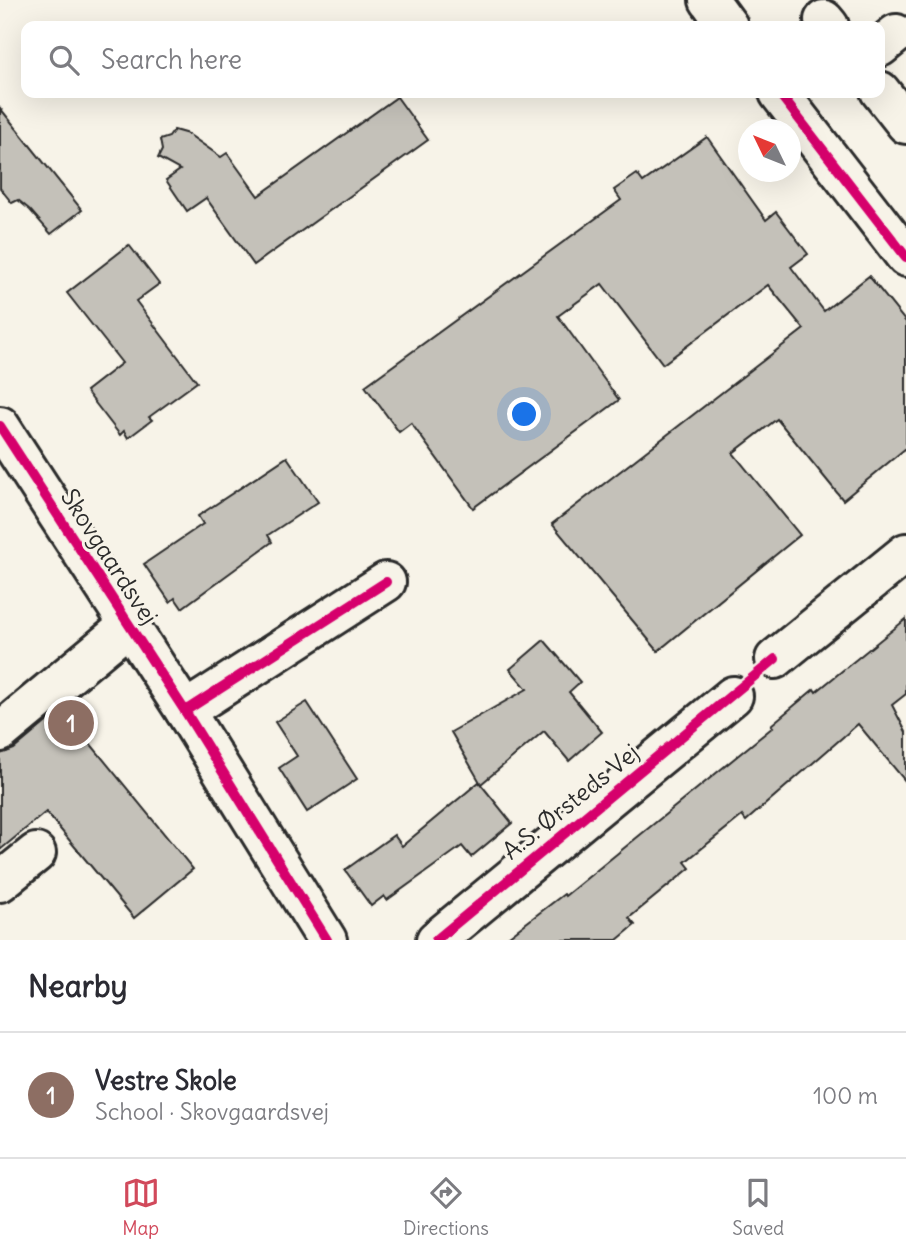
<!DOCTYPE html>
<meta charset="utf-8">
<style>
:root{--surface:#fff;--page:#f2f2f3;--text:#2b2b33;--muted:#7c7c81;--line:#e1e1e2;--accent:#d1495b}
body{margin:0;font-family:Delius,sans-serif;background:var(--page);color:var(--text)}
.compass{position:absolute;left:738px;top:119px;width:63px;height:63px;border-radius:50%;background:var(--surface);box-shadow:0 7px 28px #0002;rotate:313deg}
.you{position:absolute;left:525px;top:415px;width:24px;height:24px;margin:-18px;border:5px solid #fff;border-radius:50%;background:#1a73e8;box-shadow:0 0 0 10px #1a73e833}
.badge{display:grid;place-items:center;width:46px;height:46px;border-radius:50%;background:var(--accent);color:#fff;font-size:23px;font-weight:700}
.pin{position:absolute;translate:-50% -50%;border:4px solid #fff;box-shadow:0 2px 7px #0006}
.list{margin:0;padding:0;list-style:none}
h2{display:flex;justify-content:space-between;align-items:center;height:91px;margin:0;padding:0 28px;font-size:30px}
h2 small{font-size:23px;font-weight:400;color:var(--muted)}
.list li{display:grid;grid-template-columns:46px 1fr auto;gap:21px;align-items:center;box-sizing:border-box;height:126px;padding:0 28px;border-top:2px solid var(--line)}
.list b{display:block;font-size:26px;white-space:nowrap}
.list p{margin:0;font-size:23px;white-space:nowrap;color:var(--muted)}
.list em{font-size:23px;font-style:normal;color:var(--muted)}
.icon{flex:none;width:38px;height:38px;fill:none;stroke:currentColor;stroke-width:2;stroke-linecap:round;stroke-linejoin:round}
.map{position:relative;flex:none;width:906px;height:940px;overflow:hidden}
.search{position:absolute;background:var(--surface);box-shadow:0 7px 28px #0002;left:21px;right:21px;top:21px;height:77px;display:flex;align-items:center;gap:18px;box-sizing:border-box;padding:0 24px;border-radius:14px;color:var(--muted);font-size:26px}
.sheet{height:217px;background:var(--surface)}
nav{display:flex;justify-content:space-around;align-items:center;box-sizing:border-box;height:98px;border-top:2px solid var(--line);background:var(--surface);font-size:19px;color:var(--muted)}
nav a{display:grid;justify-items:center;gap:4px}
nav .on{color:var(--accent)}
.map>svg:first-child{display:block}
.building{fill:#c4c1b9;stroke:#2b2b2b;stroke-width:2}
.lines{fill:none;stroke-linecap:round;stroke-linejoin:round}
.minor-casing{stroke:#2b2b2b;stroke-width:44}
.minor{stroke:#f7f3e8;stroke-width:38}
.cycleway-casing{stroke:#f7f3e8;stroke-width:15}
.cycleway{stroke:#d6006c;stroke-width:10}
.labels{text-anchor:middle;stroke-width:6;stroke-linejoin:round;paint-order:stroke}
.street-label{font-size:24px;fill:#2b2b2b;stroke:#f7f3e8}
</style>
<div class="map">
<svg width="906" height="940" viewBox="0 0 906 940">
<rect width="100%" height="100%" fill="#f7f3e8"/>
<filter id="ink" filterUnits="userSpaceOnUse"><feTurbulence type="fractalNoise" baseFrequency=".0143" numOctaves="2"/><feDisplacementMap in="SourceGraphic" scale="14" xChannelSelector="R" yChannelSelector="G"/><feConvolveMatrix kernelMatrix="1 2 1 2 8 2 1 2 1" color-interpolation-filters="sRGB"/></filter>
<g filter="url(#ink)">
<g class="building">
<path d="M397 97 428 140 254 265 206 198 187 211 166 180 180 170 158 158 162 150 160 140 169 137 174 130 188 134 221 157 227 153 258 196Z"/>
<path d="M0 108 82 210 51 234 30 210 18 200 12 203 0 188Z"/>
<path d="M707 137 766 220 776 212 808 254 791 267 824 311 869 276 906 322V448L843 500 777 419 733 453 800 535 658 651 552 524 804 329 768 285 663 364 602 284 558 316 619 400 473 508 411 423 399 432 365 386 621 200 614 190 637 174 643 182Z"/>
<path d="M129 245 159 284 136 301 197 382 149 417 152 420 128 438 124 431 120 435 86 391 122 363 67 293Z"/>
<path d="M287 457 318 502 268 535 272 542 182 608 175 598 170 602 144 564 203 524 198 516Z"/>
<path d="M906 619V694L892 705 906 732V782L858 724 746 821 742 816 685 862 690 868 629 918 635 925 617 940H504L564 894 565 896 773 727 771 725 814 689 816 692Z"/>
<path d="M544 640 580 682 569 692 602 732 569 761 544 731 481 784 451 732 527 689 510 669Z"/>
<path d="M307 702 357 779 307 812 279 768 297 756 275 722Z"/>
<path d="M62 709 193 869 134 918 46 812 0 850V754L14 749Z"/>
<path d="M479 782 512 823 471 857 462 846 387 900 384 896 371 906 345 870 394 835 402 846Z"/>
</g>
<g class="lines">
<defs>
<g id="minor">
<path d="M709 0 728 26"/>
<path d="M824 20 829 26"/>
<path d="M880 47 896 34"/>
<path d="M880 91 906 124"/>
<path d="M779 93 906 257"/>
<path d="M0 426 185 711 327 940"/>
<path d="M775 659 906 553"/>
<path d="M185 711 386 582"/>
<path d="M0 732 128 626"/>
<path d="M0 882 36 853"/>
<path d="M436 940 733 696"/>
</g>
</defs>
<use href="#minor" class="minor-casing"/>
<use href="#minor" class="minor"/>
<defs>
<g id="cycleway">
<path d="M779 93 906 257"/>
<path d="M0 426 185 711 327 940"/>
<path d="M185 711 386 582"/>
<path d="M436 940 775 659"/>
</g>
</defs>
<use href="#cycleway" class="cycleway-casing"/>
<use href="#cycleway" class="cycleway"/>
</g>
</g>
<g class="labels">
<g class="street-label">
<text transform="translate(109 557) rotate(57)" y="8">Skovgaardsvej</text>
<text transform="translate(571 802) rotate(-39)" y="8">A.S. Ørsteds Vej</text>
</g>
</g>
</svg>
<svg class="compass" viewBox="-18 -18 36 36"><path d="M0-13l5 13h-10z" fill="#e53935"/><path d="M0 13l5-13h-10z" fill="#7c7c81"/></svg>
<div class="you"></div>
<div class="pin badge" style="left:71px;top:723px;background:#8d6e63">1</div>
<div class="search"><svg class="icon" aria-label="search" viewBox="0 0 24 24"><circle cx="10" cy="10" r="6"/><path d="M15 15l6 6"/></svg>Search here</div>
</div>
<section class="sheet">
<h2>Nearby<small></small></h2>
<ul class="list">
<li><span class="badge" style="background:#8d6e63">1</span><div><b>Vestre Skole</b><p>School · Skovgaardsvej</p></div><em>100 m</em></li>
</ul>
</section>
<nav>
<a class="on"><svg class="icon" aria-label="map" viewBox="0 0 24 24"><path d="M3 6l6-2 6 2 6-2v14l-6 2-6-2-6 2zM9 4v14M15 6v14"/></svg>Map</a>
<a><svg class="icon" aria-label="directions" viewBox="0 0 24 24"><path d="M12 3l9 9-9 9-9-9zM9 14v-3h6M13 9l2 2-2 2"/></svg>Directions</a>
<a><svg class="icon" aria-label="saved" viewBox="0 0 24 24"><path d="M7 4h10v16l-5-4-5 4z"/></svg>Saved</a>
</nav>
